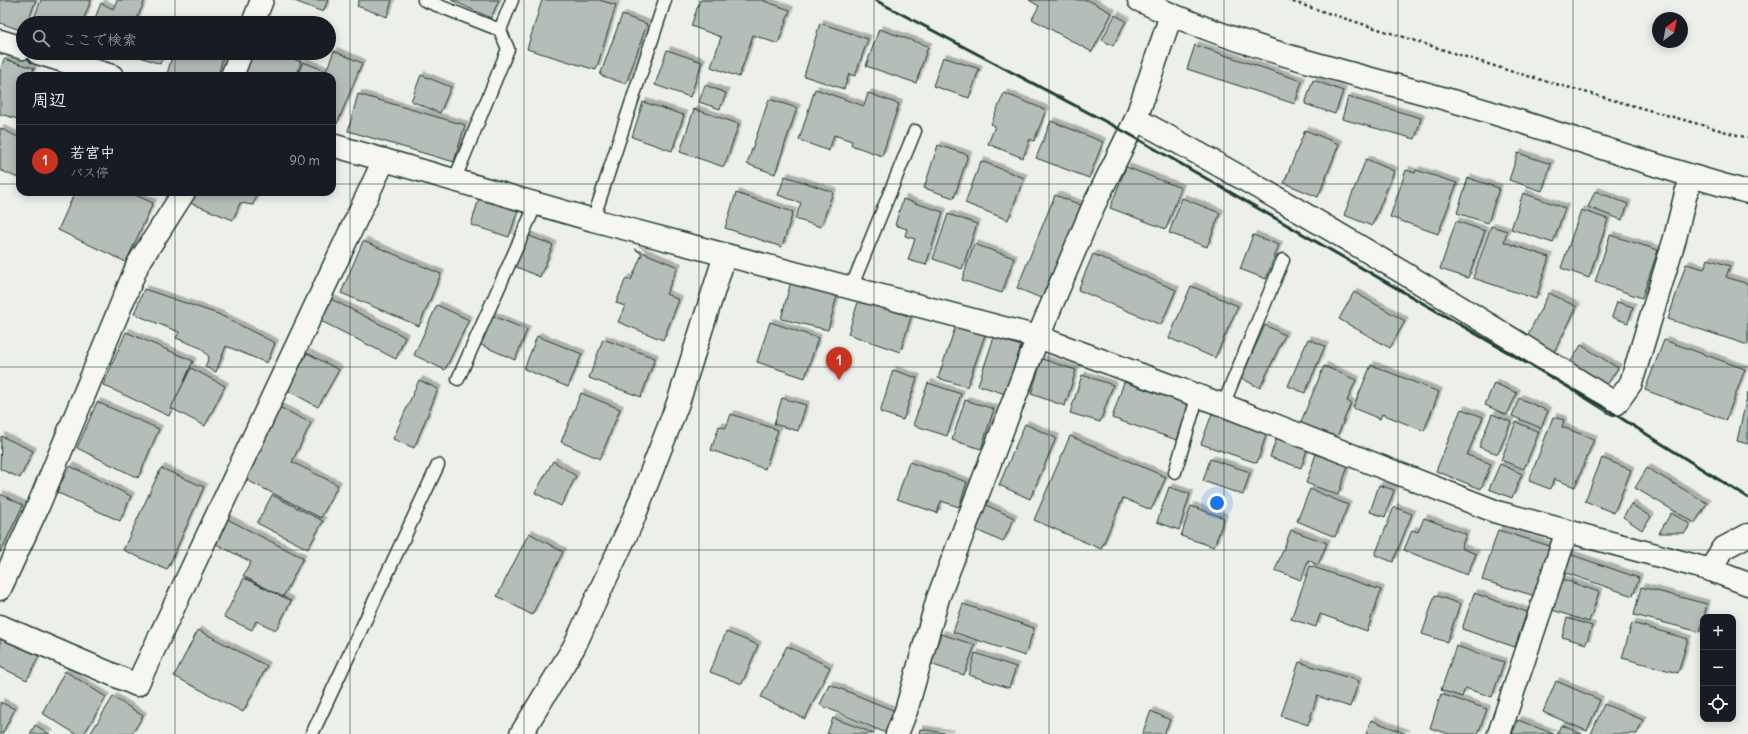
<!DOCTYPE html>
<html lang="ja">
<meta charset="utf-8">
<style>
:root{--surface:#171b24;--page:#20242c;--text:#f1f3f6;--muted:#9ea1a6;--line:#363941;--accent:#c8321e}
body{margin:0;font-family:Delius,"Klee One",sans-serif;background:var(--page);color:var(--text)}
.controls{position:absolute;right:12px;bottom:12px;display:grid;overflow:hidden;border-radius:8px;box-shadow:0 2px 10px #0003}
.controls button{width:36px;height:36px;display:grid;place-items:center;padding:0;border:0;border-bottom:1px solid var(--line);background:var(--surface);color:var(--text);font:20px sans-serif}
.compass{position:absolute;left:1652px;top:12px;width:36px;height:36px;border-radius:50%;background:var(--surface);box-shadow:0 2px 10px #0003;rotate:32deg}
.you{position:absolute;left:1217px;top:503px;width:14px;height:14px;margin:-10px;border:3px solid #fff;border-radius:50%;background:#1a73e8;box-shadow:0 0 0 6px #1a73e833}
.badge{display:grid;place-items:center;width:26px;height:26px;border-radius:50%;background:var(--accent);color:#fff;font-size:13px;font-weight:700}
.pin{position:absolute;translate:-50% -33px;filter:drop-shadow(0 1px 2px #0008)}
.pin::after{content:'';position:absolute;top:21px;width:14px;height:12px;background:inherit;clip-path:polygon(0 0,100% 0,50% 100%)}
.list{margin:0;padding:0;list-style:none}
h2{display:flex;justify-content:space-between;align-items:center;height:52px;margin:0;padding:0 16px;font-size:17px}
h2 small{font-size:13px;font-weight:400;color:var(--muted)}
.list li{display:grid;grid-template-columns:26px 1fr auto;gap:12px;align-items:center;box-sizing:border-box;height:72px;padding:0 16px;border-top:1px solid var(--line)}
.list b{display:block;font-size:15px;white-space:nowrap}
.list p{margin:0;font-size:13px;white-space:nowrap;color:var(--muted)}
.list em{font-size:13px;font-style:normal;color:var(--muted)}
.icon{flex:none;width:22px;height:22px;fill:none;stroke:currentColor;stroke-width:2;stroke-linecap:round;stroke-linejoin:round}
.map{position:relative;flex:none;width:1748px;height:734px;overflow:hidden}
.search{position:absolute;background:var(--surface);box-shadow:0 2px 10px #0003;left:16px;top:16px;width:320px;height:44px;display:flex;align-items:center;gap:10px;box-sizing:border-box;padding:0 14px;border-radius:22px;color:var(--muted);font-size:15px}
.panel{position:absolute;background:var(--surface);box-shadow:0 2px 10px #0003;left:16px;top:72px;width:320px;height:124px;border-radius:12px}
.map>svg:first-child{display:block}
.building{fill:#b4bdb8;stroke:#1f3d34;filter:url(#shadow)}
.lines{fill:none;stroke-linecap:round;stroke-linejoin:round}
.service-casing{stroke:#1f3d34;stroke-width:15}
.minor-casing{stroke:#1f3d34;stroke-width:25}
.tertiary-casing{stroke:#1f3d34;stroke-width:25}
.path{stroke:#1f3d34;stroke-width:2.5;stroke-dasharray:3 3;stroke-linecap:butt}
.service{stroke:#f6f6f2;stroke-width:12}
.minor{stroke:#f6f6f2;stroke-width:22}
.tertiary{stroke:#f6f6f2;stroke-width:22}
.rail{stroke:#1f3d34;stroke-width:3}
.grid{fill:none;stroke:#1f3d34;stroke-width:1;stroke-opacity:0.55}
</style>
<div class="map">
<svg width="1748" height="734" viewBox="0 0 1748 734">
<defs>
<filter id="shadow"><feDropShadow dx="3.5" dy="-3.5" stdDeviation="0" flood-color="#0004"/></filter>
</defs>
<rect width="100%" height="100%" fill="#edefea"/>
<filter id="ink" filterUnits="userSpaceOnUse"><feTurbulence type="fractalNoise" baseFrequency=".025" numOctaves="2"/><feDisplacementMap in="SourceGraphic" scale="8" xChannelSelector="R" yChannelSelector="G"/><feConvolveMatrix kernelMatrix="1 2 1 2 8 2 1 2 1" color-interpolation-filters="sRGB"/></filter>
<g filter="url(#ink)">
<g class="building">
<path d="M0 0H36L27 23H23V31L0 23Z"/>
<path d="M41 0H91L82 23H32Z"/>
<path d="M117 0H145L135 23H93L101 3 113 9Z"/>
<path d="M292 0H328L323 12Z"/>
<path d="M359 0H392L387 17 357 6Z"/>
<path d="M451 0H499L491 18Z"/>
<path d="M542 0H599L616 5 596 70 527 49Z"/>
<path d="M700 0H765L764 1 790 10 778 44 753 35 739 77 711 67 721 37 691 26Z"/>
<path d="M1029 0H1088L1112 13 1092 52 1032 19 1039 6Z"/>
<path d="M622 15 647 24 626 84 600 75Z"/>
<path d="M1115 15 1126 21 1113 46 1102 40Z"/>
<path d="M820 23 868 39 855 76 849 74 844 89 804 76Z"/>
<path d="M879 29 928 46 916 83 866 66Z"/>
<path d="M1195 45 1302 81 1295 104 1187 69Z"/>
<path d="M667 50 702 62 690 97 655 85Z"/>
<path d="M334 51 362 63 337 124 332 122V76H297L303 62 326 71Z"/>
<path d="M129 53H164L160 64Z"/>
<path d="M173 53H224L218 76H172L167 74Z"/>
<path d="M249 53H283V55L301 62 296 76H240Z"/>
<path d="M943 57 979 69 969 98 933 86Z"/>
<path d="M4 59 34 68 31 76H20L18 119 0 114V72Z"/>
<path d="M421 75 451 87 440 113 411 101Z"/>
<path d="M1313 80 1343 91 1335 114 1305 104Z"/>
<path d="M705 85 726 93 720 109 699 102Z"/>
<path d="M815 89 864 106 868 93 899 104 882 156 851 145 852 141 834 135 829 151 799 140Z"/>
<path d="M1004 93 1046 110 1034 141 1030 139 1023 158 988 144 995 126 991 124Z"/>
<path d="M358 94 465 125 454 162 348 131Z"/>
<path d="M1348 97 1421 118 1415 139 1342 119Z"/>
<path d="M769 99 797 108 775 174 747 164Z"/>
<path d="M643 102 684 115 672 151 632 137Z"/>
<path d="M694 109 739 124 724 167 680 152Z"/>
<path d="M1051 121 1103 142 1089 178 1036 158Z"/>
<path d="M0 128 20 138V173L18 178 0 170Z"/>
<path d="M1305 130 1339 144 1318 197 1284 183Z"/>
<path d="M938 145 968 155 954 198 924 188Z"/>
<path d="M1518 153 1551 164 1542 191 1509 180Z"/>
<path d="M1366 159 1394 171 1372 226 1344 215Z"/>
<path d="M981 161 1024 178 1008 220 965 203Z"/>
<path d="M1126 167 1181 188 1166 229 1110 208Z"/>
<path d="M1406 170 1415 173 1416 170 1457 183 1438 234 1390 217Z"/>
<path d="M785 176 833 192 821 227 795 219 801 203 778 195Z"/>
<path d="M1468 178 1499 188 1488 223 1457 213Z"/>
<path d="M1595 191 1628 204 1622 220 1588 207Z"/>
<path d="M75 192H129L153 203 126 262 58 230Z"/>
<path d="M193 192H258L253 205 240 203 233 220 188 202Z"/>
<path d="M736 193 793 212 782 247 725 228Z"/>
<path d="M1523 193 1565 208 1553 243 1511 229Z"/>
<path d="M480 195 519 207 509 237 471 225Z"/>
<path d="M1055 195 1081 205 1043 299 1017 288Z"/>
<path d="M1182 198 1220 213 1207 247 1169 233Z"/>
<path d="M903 199 943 212 926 265 908 260 915 239 905 236 907 229 895 225Z"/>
<path d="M1581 210 1608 219 1589 278 1561 268Z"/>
<path d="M948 214 977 224 962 269 933 259Z"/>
<path d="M1456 221 1485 231 1468 278 1440 269Z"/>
<path d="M1491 226 1507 231 1504 242 1549 257 1536 299 1473 278Z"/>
<path d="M524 234 553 245 540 277 512 265Z"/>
<path d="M1253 235 1279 245 1266 279 1240 269Z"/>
<path d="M1610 235 1658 250 1642 298 1595 282Z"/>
<path d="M363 241 441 274 419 326 341 293Z"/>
<path d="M974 244 1014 258 1002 293 962 280Z"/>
<path d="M635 249 678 267 666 294 679 300 663 340 618 322 625 306 616 303 626 278 631 280 642 254Z"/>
<path d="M1093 254 1176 290 1161 325 1078 290Z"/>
<path d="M1708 259 1730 266 1726 277 1748 284V345L1668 319 1686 264 1704 269Z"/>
<path d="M791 281 838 292 828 330 781 319Z"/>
<path d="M1191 286 1238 306 1215 358 1169 338Z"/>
<path d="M144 289 218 314 275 343 267 363 226 346 216 372 205 367 209 357 201 348 176 338 179 332 134 314Z"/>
<path d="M1354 292 1405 321 1390 348 1339 319Z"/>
<path d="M1549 293 1577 307 1553 354 1525 340Z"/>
<path d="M329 298 405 337 396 359 319 320Z"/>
<path d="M859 299 911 317 900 352 848 334Z"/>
<path d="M1617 302 1633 307 1628 323 1612 317Z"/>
<path d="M437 305 469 320 445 370 414 355Z"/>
<path d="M491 315 527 330 515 360 479 344Z"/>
<path d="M770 322 818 338 805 378 757 362Z"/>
<path d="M957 322 986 332 967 387 938 378Z"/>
<path d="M1265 325 1285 335 1260 388 1241 378Z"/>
<path d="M126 332 193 361 169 416 103 385Z"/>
<path d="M537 336 582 354 568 387 524 369Z"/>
<path d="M994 337 1021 346 1005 394 978 385Z"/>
<path d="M603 339 655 358 641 397 589 378Z"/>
<path d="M1308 339 1325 346 1305 393 1288 386Z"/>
<path d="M1664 340 1745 369 1726 420 1645 390Z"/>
<path d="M1581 345 1618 368 1607 385 1570 363Z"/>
<path d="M307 353 339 370 318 407 287 390Z"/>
<path d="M1042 359 1076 370 1065 406 1031 394Z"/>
<path d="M1371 365 1439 392 1424 431 1382 414 1380 419 1353 408Z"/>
<path d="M1324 366 1356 380 1347 401 1351 403 1336 439 1300 424Z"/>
<path d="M191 368 225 386 205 426 171 408Z"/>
<path d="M893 370 917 378 903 420 880 412Z"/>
<path d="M1082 375 1113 385 1100 422 1070 413Z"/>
<path d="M419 380 438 389 414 448 393 439Z"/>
<path d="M1124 382 1189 404 1177 440 1112 418Z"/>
<path d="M928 383 961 394 947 436 913 425Z"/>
<path d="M1494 383 1517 393 1507 415 1485 405Z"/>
<path d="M1748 392V444L1737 441Z"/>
<path d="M581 393 620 409 600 459 561 442Z"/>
<path d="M782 398 806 405 798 431 774 424Z"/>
<path d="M1519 398 1548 411 1541 428 1512 416Z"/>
<path d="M965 400 994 409 981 449 952 440Z"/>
<path d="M97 402 159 429 138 478 77 448Z"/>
<path d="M279 407 311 423 292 462 338 485 321 518 243 478Z"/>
<path d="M1461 409 1483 417 1467 455 1491 464 1481 489 1436 471Z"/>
<path d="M1213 411 1268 429 1257 463 1201 444Z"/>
<path d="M731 414 778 430 765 469 711 450 719 426 726 428Z"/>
<path d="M1492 414 1511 422 1498 454 1479 447Z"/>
<path d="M1553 417 1564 420 1562 427 1594 439 1575 487 1554 479 1550 489 1529 481Z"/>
<path d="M1516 422 1539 432 1524 469 1501 460Z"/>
<path d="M1025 424 1056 438 1030 499 999 485Z"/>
<path d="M1278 434 1309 444 1301 468 1270 457Z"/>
<path d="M1 436 33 451 20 478 0 469Z"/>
<path d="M1070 436 1166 477 1151 510 1123 498 1101 549 1034 520Z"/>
<path d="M1316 454 1348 466 1338 495 1306 483Z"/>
<path d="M1602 458 1631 470 1614 513 1585 501Z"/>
<path d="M1210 459 1250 472 1243 495 1203 481Z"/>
<path d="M553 461 576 476 561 506 535 493Z"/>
<path d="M909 462 967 482 959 507 941 501 937 513 897 499Z"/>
<path d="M1500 464 1522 474 1512 498 1489 489Z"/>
<path d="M70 466 131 496 120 521 56 492Z"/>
<path d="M161 468 204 487 167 570 123 550Z"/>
<path d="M1647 468 1707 503 1695 523 1635 488Z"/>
<path d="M1379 485 1394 490 1385 517 1370 512Z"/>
<path d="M1169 487 1190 494 1179 530 1157 522Z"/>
<path d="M1310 489 1348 505 1335 537 1297 521Z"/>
<path d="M0 494 23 505 0 553Z"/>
<path d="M272 495 323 521 308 549 257 523Z"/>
<path d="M984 504 1014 518 1003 542 974 529Z"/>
<path d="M1631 504 1651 517 1642 530 1623 517Z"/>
<path d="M1191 506 1224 518 1214 547 1181 536Z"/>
<path d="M1394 507 1412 514 1393 562 1375 555Z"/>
<path d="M1671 513 1690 524 1685 533H1659Z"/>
<path d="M1424 518 1466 534 1461 548 1476 554 1467 575 1404 550 1412 530 1418 532Z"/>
<path d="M227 519 303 558 283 597 243 576 251 562 214 543Z"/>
<path d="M1291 530 1327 543 1318 565 1308 560 1301 580 1275 570Z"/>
<path d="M1498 530 1550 546 1535 596 1482 580Z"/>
<path d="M529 533 563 552 532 615 497 596Z"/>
<path d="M1569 554 1639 578 1633 596 1563 572Z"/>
<path d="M1310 566 1381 590 1367 631 1320 614 1316 627 1291 619Z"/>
<path d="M244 578 291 601 276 630 256 621 252 630 224 617Z"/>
<path d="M1559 578 1599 592 1589 622 1549 609Z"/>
<path d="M1641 587 1707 604 1700 632 1634 615Z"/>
<path d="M1474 593 1527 612 1515 647 1462 629Z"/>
<path d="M1435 595 1460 604 1447 642 1422 634Z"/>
<path d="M963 604 1034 628 1025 656 953 632Z"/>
<path d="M1567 618 1592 626 1586 644 1562 637Z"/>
<path d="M1632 623 1688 639 1678 673 1622 658Z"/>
<path d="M198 630 267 666 243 712 174 676Z"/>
<path d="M726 632 758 645 742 684 710 672Z"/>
<path d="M941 634 975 645 964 675 930 664Z"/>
<path d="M2 638 39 656 27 680 0 667V642Z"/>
<path d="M787 646 830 667 805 719 761 697Z"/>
<path d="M1456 646 1504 662 1492 697 1465 688 1462 697 1441 690Z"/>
<path d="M975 653 1016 667 1009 688 969 675Z"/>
<path d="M1299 662 1359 681 1350 707 1317 696 1308 725 1281 716Z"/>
<path d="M65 671 106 697 84 734H76L42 713Z"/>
<path d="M1556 681 1600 700 1587 731 1543 712Z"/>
<path d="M829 684 895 711 886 733 820 705Z"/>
<path d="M1441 694 1487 709 1478 734H1449L1430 728Z"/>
<path d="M113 697 143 716 132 734H90Z"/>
<path d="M0 702 15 709 2 734H0Z"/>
<path d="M1604 704 1643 720 1637 734H1591Z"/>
<path d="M1151 711 1170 720 1164 734H1142Z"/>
<path d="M833 718 873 733V734H827Z"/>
<path d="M1371 720 1407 734H1366Z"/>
<path d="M1518 720 1554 734H1512Z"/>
<path d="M35 725 50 734H30Z"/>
<path d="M1561 725 1582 734H1557Z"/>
<path d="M920 729 951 734H919Z"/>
</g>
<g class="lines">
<defs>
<g id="service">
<path d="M424 0 500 30 512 0"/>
<path d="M454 181 508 49 500 30"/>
<path d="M593 220 665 0"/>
<path d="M851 288 915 131"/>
<path d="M458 379 536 204"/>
<path d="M1223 405 1283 260"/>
<path d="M1175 472 1198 395"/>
<path d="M312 734 438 465"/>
</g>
<g id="minor">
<path d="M1139 0C1233 45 1335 69 1435 96 1540 125 1642 164 1748 192"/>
<path d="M253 23 262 0"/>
<path d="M0 41 23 48"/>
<path d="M38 53 112 76"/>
<path d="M232 76 241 53"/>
<path d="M1136 119C1300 208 1459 305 1616 404L1631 383 1675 238 1686 193 1692 178"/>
<path d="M332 145 593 220 1038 337 1223 405 1497 512 1711 570 1748 584"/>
<path d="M1711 570 1722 549 1748 535"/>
<path d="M0 589 39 504 138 264 184 192"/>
<path d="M0 626 137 685 384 160"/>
<path d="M897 734 906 711 938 598 1038 337 1093 207 1136 119 1171 15"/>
<path d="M1499 734 1567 531"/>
</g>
<path id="tertiary" d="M521 734 574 647 632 522 678 403 725 255"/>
</defs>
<use href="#service" class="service-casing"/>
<use href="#minor" class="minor-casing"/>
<use href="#tertiary" class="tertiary-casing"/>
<path class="path" d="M1287 0 1510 71 1748 138"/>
<use href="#service" class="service"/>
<use href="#minor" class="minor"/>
<use href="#tertiary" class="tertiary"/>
<path class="rail" d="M875 0 1129 134 1605 408 1748 498"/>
</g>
</g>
<path class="grid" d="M175 0V23M350 0V734M524 0V734M699 0V734M874 0V734M1049 0V734M1224 0V734M1398 0V734M1573 0V734M175 53V76M0 184H20M332 184H1748M175 192V734M0 367H1748M0 550H1748"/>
</svg>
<div class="controls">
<button>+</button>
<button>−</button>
<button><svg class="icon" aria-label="locate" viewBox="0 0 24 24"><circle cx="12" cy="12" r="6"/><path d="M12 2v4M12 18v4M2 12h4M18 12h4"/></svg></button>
</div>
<svg class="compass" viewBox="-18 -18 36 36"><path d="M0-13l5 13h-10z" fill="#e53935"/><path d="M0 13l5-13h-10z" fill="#9ea1a6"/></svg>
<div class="you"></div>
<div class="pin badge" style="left:839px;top:380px">1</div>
<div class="search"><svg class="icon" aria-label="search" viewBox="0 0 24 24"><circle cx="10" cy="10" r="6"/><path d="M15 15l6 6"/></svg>ここで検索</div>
<section class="panel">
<h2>周辺<small></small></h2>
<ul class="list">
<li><span class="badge">1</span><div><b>若宮中</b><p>バス停</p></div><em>90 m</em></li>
</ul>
</section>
</div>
